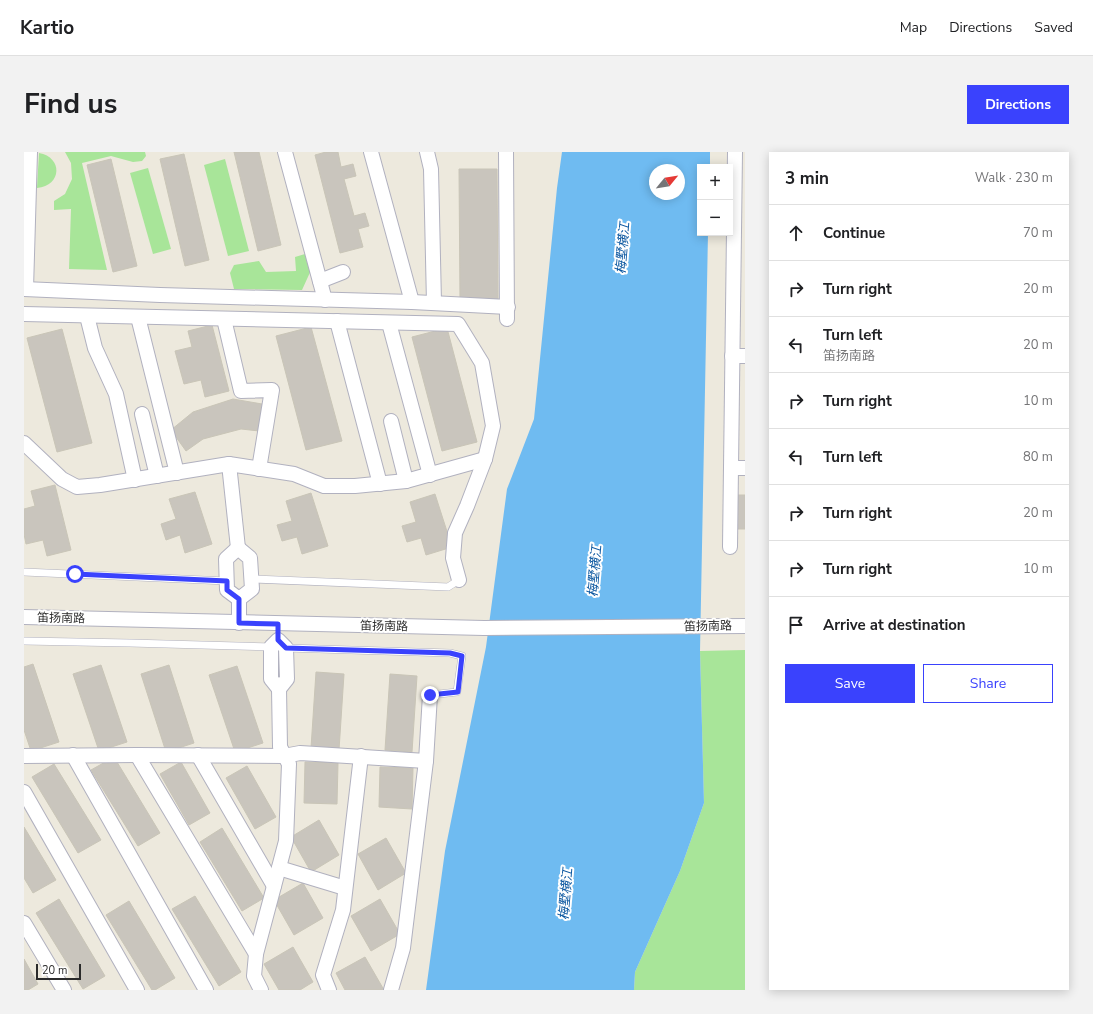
<!DOCTYPE html>
<meta charset="utf-8">
<style>
:root{--surface:#fff;--page:#f2f2f2;--text:#202124;--muted:#757577;--line:#e0e0e0;--accent:#3a42fd}
body{margin:0;font-family:"Nunito Sans","Noto Sans SC",sans-serif;background:var(--page);color:var(--text)}
.controls{position:absolute;right:12px;top:12px;display:grid;overflow:hidden;border-radius:0px;box-shadow:0 2px 10px #0003}
.controls button{width:36px;height:36px;display:grid;place-items:center;padding:0;border:0;border-bottom:1px solid var(--line);background:var(--surface);color:var(--text);font:20px sans-serif}
.compass{position:absolute;left:625px;top:12px;width:36px;height:36px;border-radius:50%;background:var(--surface);box-shadow:0 2px 10px #0003;rotate:60deg}
.scale{position:absolute;left:12px;bottom:10px;width:45px;box-sizing:border-box;padding-left:4px;border:2px solid #2b2b2b;border-top:0;font-size:11px;line-height:14px;white-space:nowrap;color:#2b2b2b;-webkit-text-stroke:3px #fff;paint-order:stroke}
.stop{position:absolute;width:12px;height:12px;margin:-9px;border:3px solid #3a42fd;border-radius:50%;background:#fff}
.stop.end{background:#3a42fd;border-color:#fff;box-shadow:0 1px 4px #0008}
.list{margin:0;padding:0;list-style:none}
h2{display:flex;justify-content:space-between;align-items:center;height:52px;margin:0;padding:0 16px;font-size:17px}
h2 small{font-size:13px;font-weight:400;color:var(--muted)}
.list li{display:grid;grid-template-columns:26px 1fr auto;gap:12px;align-items:center;box-sizing:border-box;height:56px;padding:0 16px;border-top:1px solid var(--line)}
.list b{display:block;font-size:15px;white-space:nowrap}
.list p{margin:0;font-size:13px;white-space:nowrap;color:var(--muted)}
.list em{font-size:13px;font-style:normal;color:var(--muted)}
.actions{display:flex;gap:8px;padding:12px 16px}
.actions a{flex:1;padding:9px 0;border:1px solid var(--accent);border-radius:0px;text-align:center;font-size:14px;color:var(--accent)}
.actions .main{background:var(--accent);color:#fff}
.icon{flex:none;width:22px;height:22px;fill:none;stroke:currentColor;stroke-width:2;stroke-linecap:round;stroke-linejoin:round}
.map{position:relative;flex:none;width:721px;height:838px;overflow:hidden;border-radius:0px}
header{display:flex;align-items:center;gap:24px;box-sizing:border-box;height:56px;padding:0 20px;background:var(--surface);border-bottom:1px solid var(--line)}
header strong{font-size:19px}
nav{display:flex;gap:22px;margin-inline-start:auto;font-size:14px}
.intro{display:flex;align-items:center;justify-content:space-between;box-sizing:border-box;height:96px;padding:0 24px}
h1{margin:0;font-size:28px}
.button{padding:10px 18px;border-radius:0px;background:var(--accent);color:#fff;font-size:14px;font-weight:700}
main{display:flex;gap:24px;padding:0 24px}
aside{flex:1;background:var(--surface);border-radius:0px;box-shadow:0 2px 10px #0003}
.map>svg:first-child{display:block}
.green{fill:#a8e599}
.water{fill:#6fbbf1;fill-rule:evenodd}
.building{fill:#c9c5bd;stroke:#c9c5b7}
.lines{fill:none;stroke-linecap:round;stroke-linejoin:round}
.lane-casing{stroke:#b1b1bf;stroke-width:8}
.street-casing{stroke:#b1b1bf;stroke-width:16}
.lane{stroke:#fff;stroke-width:7}
.street{stroke:#fff;stroke-width:14}
.route{stroke:#3a42fd;stroke-width:5}
.labels{text-anchor:middle;stroke-width:4;stroke-linejoin:round;paint-order:stroke}
.street-label{font-size:12px;fill:#2b2b2b;stroke:#fff}
.water-label{font-size:13px;font-style:italic;fill:#0b57a0;stroke:#fff}
</style>
<header>
<strong>Kartio</strong>
<nav><a>Map</a><a>Directions</a><a>Saved</a></nav>
</header>
<div class="intro"><h1>Find us</h1><a class="button">Directions</a></div>
<main>
<div class="map">
<svg width="721" height="838" viewBox="0 0 721 838">
<rect width="100%" height="100%" fill="#ede9dd"/>
<g class="green">
<path d="M41 0H121L122 4 118 9 109 10 87 4 58 11 83 118 45 117 47 57 30 58V49L41 42 48 27 47 11Z"/>
<path d="M15 1C39 5 38 34 13 36Z"/>
<path d="M201 7 225 99 204 104 180 13Z"/>
<path d="M124 16 147 97 129 102 106 21Z"/>
<path d="M281 102 288 116 278 138 210 137 206 121 210 113 235 109 242 120 272 119 271 105Z"/>
<path d="M721 498V838H610L611 820 656 719 680 651 676 499Z"/>
</g>
<path class="water" d="M538 0H686V15H676V81H684L676 499 680 651 656 719 611 820 610 838H402L421 699 462 495 483 337 510 267 533 36ZM631 18H655V42H631Z"/>
<g class="building">
<path d="M210 0H235L257 93 234 99Z"/>
<path d="M302 0H314L317 15 329 12 332 24 320 27 330 64 341 61 345 74 334 77 339 95 316 101 291 3Z"/>
<path d="M160 2 185 108 161 114 136 7Z"/>
<path d="M87 7 113 114 89 120 63 13Z"/>
<path d="M435 17H473L474 150H436Z"/>
<path d="M188 173 205 239 181 245 177 228 160 232 151 199 168 195 164 179Z"/>
<path d="M287 175 318 289 282 298 252 184Z"/>
<path d="M423 176 453 290 418 299 388 185Z"/>
<path d="M38 177 68 291 33 300 3 186Z"/>
<path d="M209 247 238 252 235 279 217 277 179 287 162 299 147 278 169 260Z"/>
<path d="M31 333 47 398 23 404 19 388 2 392 0 382V357L11 354 7 339Z"/>
<path d="M171 340 188 392 161 401 156 383 142 388 137 372 152 367 145 347Z"/>
<path d="M287 341 304 394 278 402 273 385 258 389 253 373 268 369 262 349Z"/>
<path d="M411 342 428 395 402 403 397 386 383 390 378 374 392 370 386 350Z"/>
<path d="M714 343H721V377H713Z"/>
<path d="M9 512 35 590 7 599 0 578V515Z"/>
<path d="M77 513 103 590 75 599 49 522Z"/>
<path d="M145 513 170 591 142 600 117 522Z"/>
<path d="M213 514 239 591 211 600 185 523Z"/>
<path d="M292 520 320 522 315 598 287 596Z"/>
<path d="M366 522 393 524 388 600 361 598Z"/>
<path d="M90 605 136 681 114 694 67 618Z"/>
<path d="M157 610 186 661 165 673 136 622Z"/>
<path d="M281 610 314 611 313 652 280 651Z"/>
<path d="M30 612 77 688 54 701 8 625Z"/>
<path d="M223 614 252 665 231 677 202 626Z"/>
<path d="M356 615 389 616 388 657 355 655Z"/>
<path d="M295 668 315 703 287 720 267 685Z"/>
<path d="M0 675 32 728 9 741 0 726Z"/>
<path d="M198 676 240 746 218 759 176 690Z"/>
<path d="M362 686 382 721 354 738 334 702Z"/>
<path d="M279 731 299 766 270 783 250 748Z"/>
<path d="M171 744 217 820 195 834 148 757Z"/>
<path d="M35 747 81 824 59 837 12 761Z"/>
<path d="M356 747 376 782 347 799 327 764Z"/>
<path d="M105 749 151 826 131 838H128L82 763Z"/>
<path d="M269 795 289 830 276 838H255L240 812Z"/>
<path d="M341 805 360 838H321L312 821Z"/>
<path d="M0 807 14 832 4 838H0Z"/>
</g>
<g class="lines">
<defs>
<g id="lane">
<path d="M0 420 203 429"/>
<path d="M227 427 424 435 435 428"/>
<path d="M0 489 106 491 247 495"/>
<path d="M262 496 426 501 438 504 433 540 406 543"/>
</g>
<g id="street">
<path d="M261 0 301 148"/>
<path d="M347 0 388 150"/>
<path d="M403 0 407 17 410 151"/>
<path d="M482 0 483 167"/>
<path d="M296 129 319 120"/>
<path d="M0 137 136 143 388 150 484 155"/>
<path d="M2 137 6 0"/>
<path d="M0 162 434 172 458 211 469 274 461 307 443 354 431 381 429 406 435 428"/>
<path d="M63 164 71 196 92 242 111 328"/>
<path d="M114 165 153 321"/>
<path d="M200 167 217 239 248 238 235 317"/>
<path d="M313 169 356 332"/>
<path d="M365 171 406 323"/>
<path d="M708 204H721"/>
<path d="M118 262 133 324"/>
<path d="M367 269 382 329"/>
<path d="M0 291 38 327 53 335 76 333 205 312 270 322 300 334H331L382 329 461 307"/>
<path d="M205 312 214 396"/>
<path d="M707 316H721"/>
<path d="M706 395 711 0"/>
<path d="M214 396 226 406 228 437 215 447 203 438 202 407Z"/>
<path d="M215 447V471"/>
<path d="M0 465 460 476 721 474"/>
<path d="M254 488 262 496 263 527 255 537 247 527V495Z"/>
<path d="M49 603 182 838"/>
<path d="M113 603 232 802"/>
<path d="M174 603 250 734"/>
<path d="M0 604 113 603 260 604 276 601 402 609"/>
<path d="M0 640 113 838"/>
<path d="M255 716 321 736"/>
<path d="M0 771 40 838"/>
<path d="M237 838 230 824 232 802 262 689 265 612 256 595 255 537"/>
<path d="M305 838 299 823 319 758 337 604"/>
<path d="M367 838 379 796 402 609 406 543"/>
</g>
</defs>
<use href="#lane" class="lane-casing"/>
<use href="#street" class="street-casing"/>
<use href="#lane" class="lane"/>
<use href="#street" class="street"/>
</g>
<g class="lines">
<path class="route" d="M51 422 203 429V438L215 447V471L254 472V488L262 496 426 501 438 504 434 540 406 543"/>
</g>
<g class="labels">
<g class="street-label">
<text transform="translate(37 466) rotate(1)" y="4">笛扬南路</text>
<text transform="translate(360 474) rotate(1)" y="4">笛扬南路</text>
<text transform="translate(684 474) rotate(-1)" y="4">笛扬南路</text>
</g>
<g class="water-label">
<text transform="translate(598 96) rotate(-85)" y="5">梅墅横江</text>
<text transform="translate(570 419) rotate(-85)" y="5">梅墅横江</text>
<text transform="translate(541 742) rotate(-85)" y="5">梅墅横江</text>
</g>
</g>
</svg>
<div class="controls">
<button>+</button>
<button>−</button>
</div>
<svg class="compass" viewBox="-18 -18 36 36"><path d="M0-13l5 13h-10z" fill="#e53935"/><path d="M0 13l5-13h-10z" fill="#757577"/></svg>
<div class="scale">20 m</div>
<div class="stop" style="left:51px;top:422px"></div>
<div class="stop end" style="left:406px;top:543px"></div>
</div>
<aside>
<h2>3 min<small>Walk · 230 m</small></h2>
<ul class="list">
<li><svg class="icon" aria-label="ahead" viewBox="0 0 24 24"><path d="M12 20V5M6 11l6-6 6 6"/></svg><div><b>Continue</b></div><em>70 m</em></li>
<li><svg class="icon" aria-label="right" viewBox="0 0 24 24"><path d="M7 20v-9h11M14 6l5 5-5 5"/></svg><div><b>Turn right</b></div><em>20 m</em></li>
<li><svg class="icon" aria-label="left" viewBox="0 0 24 24"><path d="M17 20v-9H6M10 6l-5 5 5 5"/></svg><div><b>Turn left</b><p>笛扬南路</p></div><em>20 m</em></li>
<li><svg class="icon" aria-label="right" viewBox="0 0 24 24"><path d="M7 20v-9h11M14 6l5 5-5 5"/></svg><div><b>Turn right</b></div><em>10 m</em></li>
<li><svg class="icon" aria-label="left" viewBox="0 0 24 24"><path d="M17 20v-9H6M10 6l-5 5 5 5"/></svg><div><b>Turn left</b></div><em>80 m</em></li>
<li><svg class="icon" aria-label="right" viewBox="0 0 24 24"><path d="M7 20v-9h11M14 6l5 5-5 5"/></svg><div><b>Turn right</b></div><em>20 m</em></li>
<li><svg class="icon" aria-label="right" viewBox="0 0 24 24"><path d="M7 20v-9h11M14 6l5 5-5 5"/></svg><div><b>Turn right</b></div><em>10 m</em></li>
<li><svg class="icon" aria-label="arrive" viewBox="0 0 24 24"><path d="M6 21V4h12l-3 4 3 4H6"/></svg><div><b>Arrive at destination</b></div></li>
</ul>
<div class="actions"><a class="main">Save</a><a>Share</a></div>
</aside>
</main>
